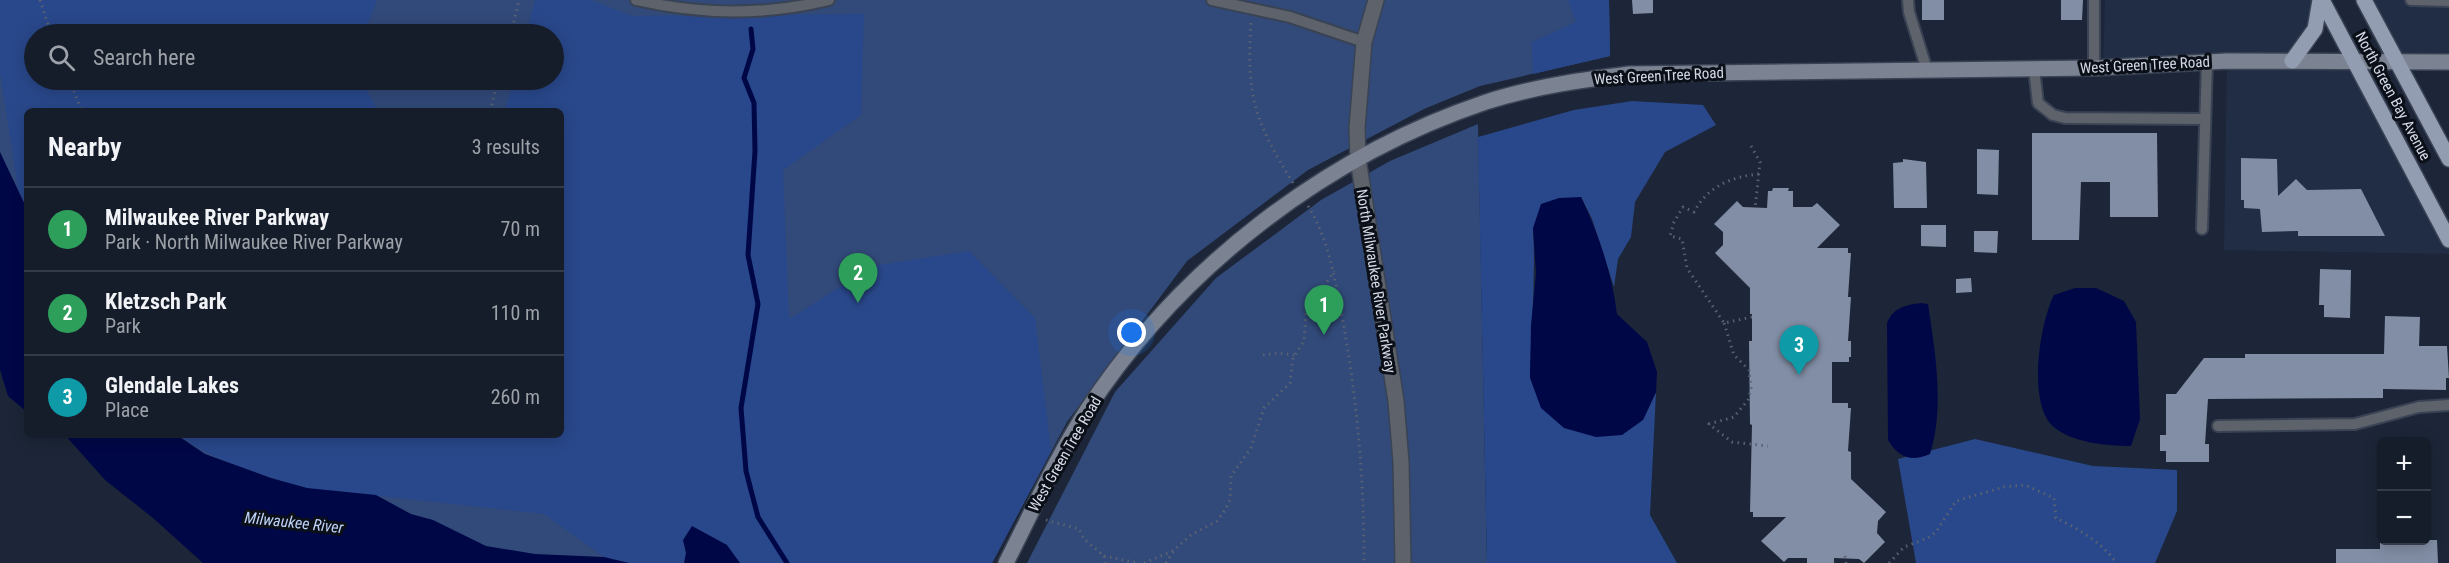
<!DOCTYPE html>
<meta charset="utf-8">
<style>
:root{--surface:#151c2a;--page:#222936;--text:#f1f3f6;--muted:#9da1a8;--line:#343a47;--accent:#ea580c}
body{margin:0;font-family:"Roboto Condensed",sans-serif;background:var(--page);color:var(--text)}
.controls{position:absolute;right:18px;bottom:18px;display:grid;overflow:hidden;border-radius:9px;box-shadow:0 3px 15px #0003}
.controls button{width:54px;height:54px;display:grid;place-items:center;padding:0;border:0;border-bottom:2px solid var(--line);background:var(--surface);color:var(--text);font:30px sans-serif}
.you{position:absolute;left:1132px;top:333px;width:21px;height:21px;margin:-15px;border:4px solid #fff;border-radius:50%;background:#1a73e8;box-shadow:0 0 0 9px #1a73e833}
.badge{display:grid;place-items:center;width:39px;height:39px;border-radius:50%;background:var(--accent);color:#fff;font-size:20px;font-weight:700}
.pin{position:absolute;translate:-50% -50px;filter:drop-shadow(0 2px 3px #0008)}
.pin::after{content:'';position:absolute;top:32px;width:21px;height:18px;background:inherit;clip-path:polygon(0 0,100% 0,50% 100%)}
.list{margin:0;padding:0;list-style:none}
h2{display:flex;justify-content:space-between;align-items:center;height:78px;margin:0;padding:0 24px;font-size:26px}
h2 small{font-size:20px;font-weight:400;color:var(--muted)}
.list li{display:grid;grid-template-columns:39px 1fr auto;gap:18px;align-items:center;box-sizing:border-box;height:84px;padding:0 24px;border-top:2px solid var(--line)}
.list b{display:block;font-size:22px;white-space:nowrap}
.list p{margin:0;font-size:20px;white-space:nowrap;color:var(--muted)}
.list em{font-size:20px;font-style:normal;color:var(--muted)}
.icon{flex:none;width:33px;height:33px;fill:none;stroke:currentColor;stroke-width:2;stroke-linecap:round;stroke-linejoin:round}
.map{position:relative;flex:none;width:2449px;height:563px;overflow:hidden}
.search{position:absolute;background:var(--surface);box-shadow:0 3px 15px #0003;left:24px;top:24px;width:540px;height:66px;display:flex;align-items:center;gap:15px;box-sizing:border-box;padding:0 21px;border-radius:33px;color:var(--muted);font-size:22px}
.panel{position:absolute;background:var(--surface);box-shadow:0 3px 15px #0003;left:24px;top:108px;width:540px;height:330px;border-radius:9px}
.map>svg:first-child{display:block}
.built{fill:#202d45}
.green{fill:#324a7a;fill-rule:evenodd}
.forest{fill:#29488b}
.water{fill:#000747}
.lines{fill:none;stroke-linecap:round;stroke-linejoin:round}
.stream{stroke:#000747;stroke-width:5}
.building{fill:#828ea5}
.lane-casing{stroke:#394354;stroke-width:14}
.street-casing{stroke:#394354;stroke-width:18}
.secondary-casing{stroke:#394354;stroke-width:18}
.primary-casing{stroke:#394354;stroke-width:18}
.path{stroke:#596272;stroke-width:3;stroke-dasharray:1.5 4.5;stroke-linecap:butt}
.lane{stroke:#5d626b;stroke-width:10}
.street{stroke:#5d626b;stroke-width:15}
.secondary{stroke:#7b8393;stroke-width:15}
.primary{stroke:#939db1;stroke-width:15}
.labels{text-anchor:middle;stroke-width:6;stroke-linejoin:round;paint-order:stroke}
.street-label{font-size:15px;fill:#d4dbe7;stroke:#0b0f17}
.water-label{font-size:16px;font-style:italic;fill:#bed2f9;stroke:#0b0f17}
</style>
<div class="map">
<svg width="2449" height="563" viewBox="0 0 2449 563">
<rect width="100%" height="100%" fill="#1c2638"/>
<g class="built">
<path d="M2105 0H2320L2293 61 2354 62 2449 240V254L2224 250 2227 61 2103 68Z"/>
<path d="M2364 0H2449V62H2396Z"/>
</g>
<g class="green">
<path d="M0 0H1609L1610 56 1480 86 1424 109 1308 170 1187 261 1067 422 992 563H454L114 435H561V111H27V324L0 281ZM34 34H554V80H34Z"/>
<path d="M1478 124 1487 563H1027L1115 392 1216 278 1321 200 1390 161Z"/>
</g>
<g class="forest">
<path d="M0 0H377L364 34H34V80H361L378 111H27V209L19 195 0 72Z"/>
<path d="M535 0H591L632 16 864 14 861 115 783 170 789 319 873 266 969 251 1035 318 1051 451 992 563H740L726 545 683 540 686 553 684 563H629L604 557 544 514 307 488C261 476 217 462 177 435H561V111H505L514 80H554V34H526Z"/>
<path d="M1568 0H1609L1610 56 1533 74 1532 42 1576 22Z"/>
<path d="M1632 101 1703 105 1716 125 1665 152 1635 202 1631 237 1618 259 1614 287 1592 219 1581 197 1533 228C1536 278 1531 328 1530 378L1643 420 1656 392 1650 515 1677 563H1487L1478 137 1574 110Z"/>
<path d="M1975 439 2093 466 2177 470V511L2155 563H1916L1898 459Z"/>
</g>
<g class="water">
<path d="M0 152 27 209V412L8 396 0 370Z"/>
<path d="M1581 197C1599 234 1612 274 1617 314L1647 342 1657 372 1656 392 1643 420 1622 435 1596 437 1564 428 1541 408 1530 378 1531 325 1536 273 1533 228 1541 204 1559 198Z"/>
<path d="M2075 288H2096L2124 301 2136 322 2140 419 2131 446C2108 446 2074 443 2055 428 2026 406 2040 322 2054 295Z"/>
<path d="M1921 303 1928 304C1935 351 1945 408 1930 454 1911 462 1899 458 1888 440L1887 323C1893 308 1905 305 1921 303Z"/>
<path d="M65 435H177L205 454 271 478 307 488 376 495 411 514 433 520 486 546 535 554 604 557 629 563H203L153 518 105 480Z"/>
<path d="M692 526 727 545 740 563H684L686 553 683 540Z"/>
</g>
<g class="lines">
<path class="stream" d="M751 29 753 49 744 78 754 103 755 151 748 255 758 304 741 408 746 471 758 517 787 563"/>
</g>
<g class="building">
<path d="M1632 0H1653V13L1633 14Z"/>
<rect x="1922" y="0" width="22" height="20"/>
<path d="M2061 0H2083L2082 20H2061Z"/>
<path d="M2032 133H2157L2158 217H2110V182H2081L2079 240H2032Z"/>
<path d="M1977 149 1999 150 1998 195 1977 194Z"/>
<path d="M2241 158 2277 159 2278 196 2296 179 2307 190 2361 189 2385 236H2298V231L2262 232 2260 209 2244 208V200H2241Z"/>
<path d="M1903 159 1926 162 1927 208H1894L1893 163 1903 162Z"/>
<path d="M1773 188H1789L1788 191H1793V207H1812L1817 203 1840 225 1817 248H1848V253H1851L1848 297H1851L1848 341H1851V357H1849V362H1832V403H1848V408H1851L1848 451 1851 452V479L1886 512 1878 521 1877 533 1885 542 1864 563 1859 559 1834 558V563H1807V558H1788L1784 562 1761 541 1786 517H1753V512H1750L1752 425 1750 424 1749 341H1752V314H1750V288L1715 253 1723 245V232L1714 224 1737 201 1743 207 1767 208 1768 191H1772Z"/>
<path d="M1921 225H1946V247L1921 246Z"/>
<path d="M1974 231H1998L1997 253 1974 252Z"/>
<path d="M2320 269 2351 270 2350 318 2324 317V305H2319Z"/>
<path d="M1971 278 1972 292 1956 293V279Z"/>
<path d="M2385 316 2420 317 2419 346H2447L2449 378H2446V390L2383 389V398L2208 399 2205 444H2209V462H2166V451H2160V435H2166V394H2176L2204 358H2245V354H2384Z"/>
<path d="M2380 540H2437L2438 563H2336V549H2380Z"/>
</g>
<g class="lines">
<defs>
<g id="lane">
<path d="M636 0C701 15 764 16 829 0"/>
<path d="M1212 0 1290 17 1364 42"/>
<path d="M1908 0 1909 12 1927 70"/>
<path d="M2094 0V68"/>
<path d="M2411 0 2449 1"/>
<path d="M2034 69 2038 103 2053 115 2065 118 2204 119"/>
<path d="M2202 229 2207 62"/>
<path d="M2218 426 2355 424 2419 407 2449 405"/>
</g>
<path id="street" d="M1376 0 1364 42 1357 128 1358 159 1396 401 1401 462 1403 563"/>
<path id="secondary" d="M1006 563C1032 512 1056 458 1087 410 1180 268 1325 156 1486 102 1532 87 1581 80 1629 74L2094 68 2227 61 2449 62"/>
<g id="primary">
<path d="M2322 0 2449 240"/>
<path d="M2364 0 2449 159"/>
<path d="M2292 61 2315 29 2320 0"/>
</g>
</defs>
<use href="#lane" class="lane-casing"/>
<use href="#street" class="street-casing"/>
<use href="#secondary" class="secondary-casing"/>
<use href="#primary" class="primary-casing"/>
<g class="path">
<path d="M40 0 51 34"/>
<path d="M1251 23C1246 96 1255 122 1293 183"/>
<path d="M511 34 519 0"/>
<path d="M69 80 82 111"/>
<path d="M490 111 498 80"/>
<path d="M1751 146 1760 162 1755 209"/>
<path d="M1308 206C1328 238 1334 275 1341 311 1357 395 1364 477 1364 563"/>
<path d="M1752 317 1724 323 1687 268 1682 239 1670 236 1674 222 1683 207 1694 212C1707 187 1732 176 1760 174"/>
<path d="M1724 323 1734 355 1749 370 1751 388 1748 400 1734 417 1709 424 1732 442 1768 446"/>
<path d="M1263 355 1277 353 1295 355"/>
<path d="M1046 520 1079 529 1084 539 1104 556 1105 563"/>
<path d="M1104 556 1138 563"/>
<path d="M1845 556 1846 563"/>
<path d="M1144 563 1173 551 1191 535 1217 521 1225 510 1230 500 1231 476 1251 448 1264 408 1290 383 1293 358 1304 341 1307 301 1324 286 1334 271"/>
<path d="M1166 563 1173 552"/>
<path d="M1889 563 1904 547 1928 538 1936 532 1956 501 2004 487 2025 485 2054 498 2056 518C2077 528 2103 543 2116 563"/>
</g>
<use href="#lane" class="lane"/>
<use href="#street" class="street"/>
<use href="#secondary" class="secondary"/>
<use href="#primary" class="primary"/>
</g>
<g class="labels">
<g class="street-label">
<text transform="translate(2145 65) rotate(-3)" y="5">West Green Tree Road</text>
<text transform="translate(1659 76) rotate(-3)" y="5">West Green Tree Road</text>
<text transform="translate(2393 96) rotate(62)" y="5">North Green Bay Avenue</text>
<text transform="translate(1376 281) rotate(81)" y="5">North Milwaukee River Parkway</text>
<text transform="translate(1065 454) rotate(-60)" y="5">West Green Tree Road</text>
</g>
<g class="water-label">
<text transform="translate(294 522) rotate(6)" y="6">Milwaukee River</text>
</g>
</g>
</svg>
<div class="controls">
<button>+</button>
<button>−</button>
</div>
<div class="you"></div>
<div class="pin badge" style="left:1324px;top:335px;background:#2e9e5b">1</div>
<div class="pin badge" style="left:858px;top:303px;background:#2e9e5b">2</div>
<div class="pin badge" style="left:1799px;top:375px;background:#0f9aa8">3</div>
<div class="search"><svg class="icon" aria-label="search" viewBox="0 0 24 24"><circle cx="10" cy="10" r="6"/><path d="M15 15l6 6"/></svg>Search here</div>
<section class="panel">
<h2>Nearby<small>3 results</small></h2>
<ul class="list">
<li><span class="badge" style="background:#2e9e5b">1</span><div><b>Milwaukee River Parkway</b><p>Park · North Milwaukee River Parkway</p></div><em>70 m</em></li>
<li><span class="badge" style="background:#2e9e5b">2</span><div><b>Kletzsch Park</b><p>Park</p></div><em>110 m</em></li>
<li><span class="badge" style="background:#0f9aa8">3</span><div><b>Glendale Lakes</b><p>Place</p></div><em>260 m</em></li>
</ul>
</section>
</div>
